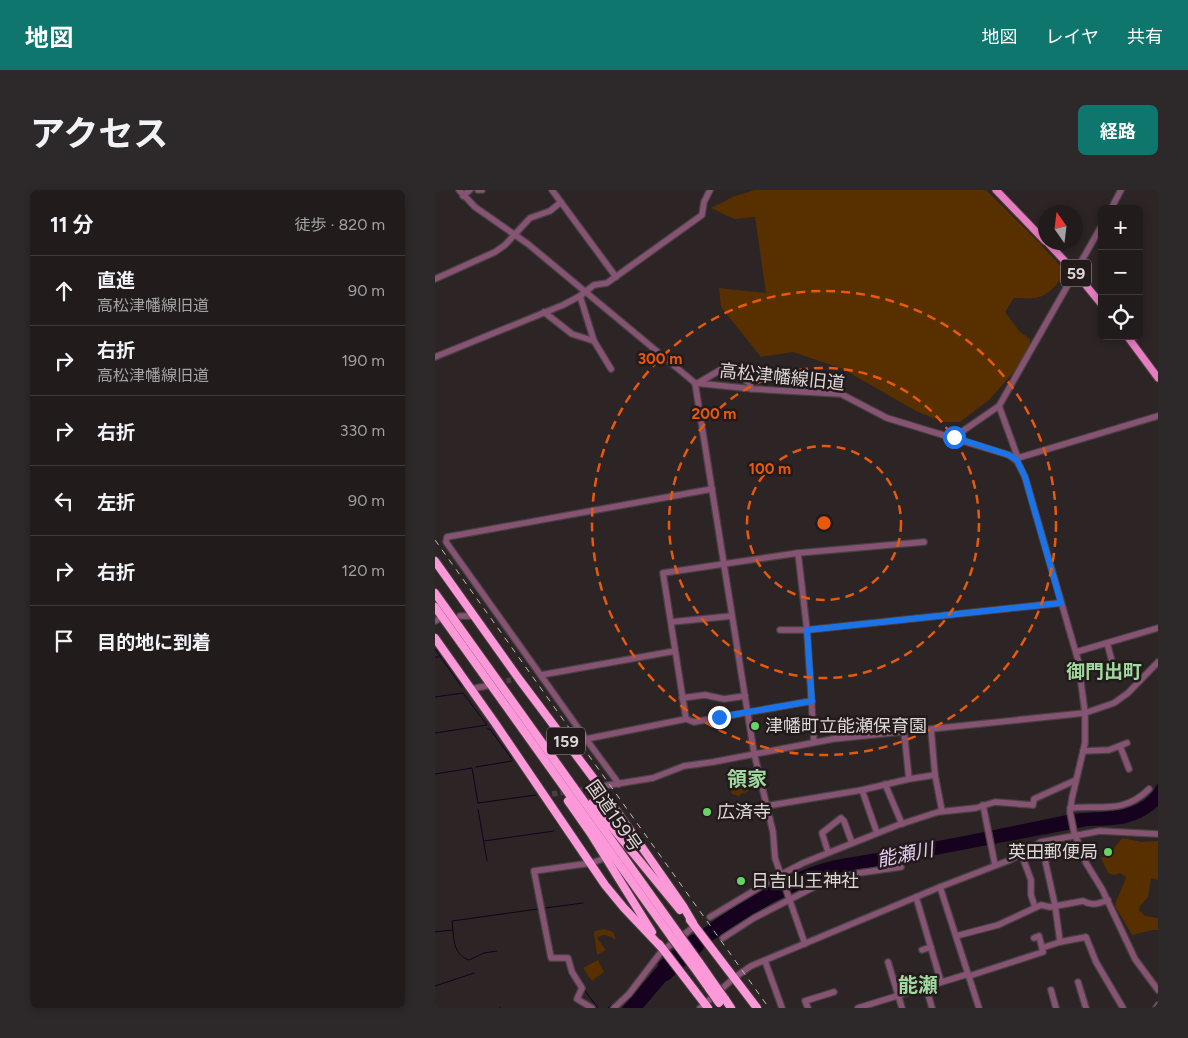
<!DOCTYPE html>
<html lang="ja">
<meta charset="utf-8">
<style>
:root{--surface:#211b1c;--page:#2d2829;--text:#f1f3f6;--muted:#a2a1a3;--line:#3e393b;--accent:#0f766e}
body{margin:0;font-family:Figtree,"Noto Sans JP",sans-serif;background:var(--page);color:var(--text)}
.controls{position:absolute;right:15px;top:15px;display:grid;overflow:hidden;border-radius:8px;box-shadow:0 2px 8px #0003}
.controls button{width:45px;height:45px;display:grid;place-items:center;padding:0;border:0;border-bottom:1px solid var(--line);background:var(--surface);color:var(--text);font:25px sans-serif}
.compass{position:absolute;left:603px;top:15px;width:45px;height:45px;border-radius:50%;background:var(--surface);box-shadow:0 2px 8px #0003;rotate:346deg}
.stop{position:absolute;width:15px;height:15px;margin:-11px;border:4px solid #1a73e8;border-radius:50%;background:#fff}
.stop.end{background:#1a73e8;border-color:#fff;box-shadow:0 1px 5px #0008}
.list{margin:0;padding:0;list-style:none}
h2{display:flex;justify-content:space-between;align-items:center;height:65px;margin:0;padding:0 20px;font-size:21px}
h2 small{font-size:16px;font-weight:400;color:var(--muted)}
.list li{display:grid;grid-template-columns:32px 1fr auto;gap:15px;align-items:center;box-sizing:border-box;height:70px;padding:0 20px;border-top:1px solid var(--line)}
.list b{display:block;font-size:19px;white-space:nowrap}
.list p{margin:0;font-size:16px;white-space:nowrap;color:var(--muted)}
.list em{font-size:16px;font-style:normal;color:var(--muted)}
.icon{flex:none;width:28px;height:28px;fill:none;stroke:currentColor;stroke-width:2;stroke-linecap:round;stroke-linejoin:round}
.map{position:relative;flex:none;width:723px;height:818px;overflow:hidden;border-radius:8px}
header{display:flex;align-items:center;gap:30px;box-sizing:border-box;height:70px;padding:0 25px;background:var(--accent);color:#fff}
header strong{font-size:24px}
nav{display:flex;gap:28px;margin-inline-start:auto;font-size:18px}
.intro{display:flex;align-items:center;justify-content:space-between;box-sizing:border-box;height:120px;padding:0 30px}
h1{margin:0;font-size:35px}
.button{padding:12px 22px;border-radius:8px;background:var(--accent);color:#fff;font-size:18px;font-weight:700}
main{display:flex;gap:30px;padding:0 30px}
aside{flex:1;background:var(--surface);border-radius:8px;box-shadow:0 2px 8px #0003}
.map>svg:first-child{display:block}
.green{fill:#583000}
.water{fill:#16011f}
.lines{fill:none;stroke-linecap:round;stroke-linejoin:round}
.stream{stroke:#16011f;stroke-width:1}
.minor-tunnel{stroke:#473f40;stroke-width:5.5;stroke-dasharray:5.5 3;stroke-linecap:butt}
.minor-casing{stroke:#484142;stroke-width:8}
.major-casing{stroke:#484142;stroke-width:9}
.highway-casing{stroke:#484142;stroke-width:10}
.minor{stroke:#865373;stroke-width:5.5}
.major{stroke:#e67dc0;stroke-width:7}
.highway{stroke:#fe99d9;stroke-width:8}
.rail{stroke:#c1bbbc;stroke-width:1;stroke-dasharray:6 6;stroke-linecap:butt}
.highway-bridge-casing{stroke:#484142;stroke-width:10;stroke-linecap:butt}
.highway-bridge{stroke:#fe99d9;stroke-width:8}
.route{stroke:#1a73e8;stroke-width:6}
.ring{fill:none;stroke:#e8590c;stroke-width:2.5;stroke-dasharray:9 6}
.poi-dot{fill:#66d466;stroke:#221a1b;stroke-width:2}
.labels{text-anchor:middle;stroke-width:5;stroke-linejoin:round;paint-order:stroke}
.shield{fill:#221a1b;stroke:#a59e9f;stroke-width:1}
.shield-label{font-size:16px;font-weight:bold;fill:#ddd7d8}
.street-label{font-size:18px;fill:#ddd7d8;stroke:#221a1b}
.poi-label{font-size:18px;fill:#ddd7d8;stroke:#221a1b;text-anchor:start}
.neighbourhood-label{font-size:19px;font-weight:bold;fill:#a1da9f;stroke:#221a1b}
.water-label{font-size:19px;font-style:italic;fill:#e6ccf2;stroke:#221a1b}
.quarter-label{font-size:20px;font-weight:bold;fill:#a1da9f;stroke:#221a1b}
.centre{fill:#e8590c;stroke:#221a1b;stroke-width:2.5}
.ring-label{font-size:15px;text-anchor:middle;font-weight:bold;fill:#e8590c;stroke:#221a1b;stroke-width:5;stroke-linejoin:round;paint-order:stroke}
</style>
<header>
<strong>地図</strong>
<nav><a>地図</a><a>レイヤ</a><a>共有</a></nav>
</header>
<div class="intro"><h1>アクセス</h1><a class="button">経路</a></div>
<main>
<aside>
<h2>11 分<small>徒歩 · 820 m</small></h2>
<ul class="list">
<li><svg class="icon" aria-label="ahead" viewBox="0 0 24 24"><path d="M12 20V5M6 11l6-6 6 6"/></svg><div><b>直進</b><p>高松津幡線旧道</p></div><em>90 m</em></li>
<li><svg class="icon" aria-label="right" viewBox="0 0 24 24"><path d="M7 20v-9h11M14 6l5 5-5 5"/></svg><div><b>右折</b><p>高松津幡線旧道</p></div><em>190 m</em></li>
<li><svg class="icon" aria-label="right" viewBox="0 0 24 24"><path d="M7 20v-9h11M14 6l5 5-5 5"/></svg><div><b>右折</b></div><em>330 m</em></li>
<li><svg class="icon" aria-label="left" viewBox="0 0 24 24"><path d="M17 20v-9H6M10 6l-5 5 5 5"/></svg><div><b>左折</b></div><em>90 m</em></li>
<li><svg class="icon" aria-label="right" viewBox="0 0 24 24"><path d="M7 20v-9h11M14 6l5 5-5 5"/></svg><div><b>右折</b></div><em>120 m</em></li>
<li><svg class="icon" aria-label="arrive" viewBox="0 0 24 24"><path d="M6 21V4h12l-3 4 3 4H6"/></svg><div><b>目的地に到着</b></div></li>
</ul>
</aside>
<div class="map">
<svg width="723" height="818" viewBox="0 0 723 818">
<rect width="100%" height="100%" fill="#2c2425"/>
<g class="green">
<path d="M320 0H551L605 53 630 81C625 92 613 107 600 108 593 109 586 108 579 108L570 122 585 142 595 149V157L585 175 555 209 525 232H508L481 221 408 179 358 162 326 167 286 117 284 98 331 103 320 27 299 29 276 18 300 6Z"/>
<path d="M298 582 304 589V593L314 601 306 604 304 606 297 604C295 599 296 587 298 582Z"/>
<path d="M688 648 706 652 723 651V690L716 688 713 707 705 716 704 720 710 726 723 728V740H717L697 745 680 716C682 705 689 697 691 687L685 683 679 685 673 683 666 668C677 665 680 655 688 648Z"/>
<path d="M169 739 178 742 181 750C175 746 168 742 162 748L171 760 162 765 159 743 160 741Z"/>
<path d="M163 770 169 782 157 791 148 778Z"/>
</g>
<path class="water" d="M723 593V616C700 636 682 635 653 636L407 683C356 698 313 727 269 756L268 760 234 790 231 791 208 818H187L223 776V773L256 745 261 744C296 717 338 692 379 676 405 667 431 666 457 660 516 649 574 637 632 625 665 619 705 629 723 593Z"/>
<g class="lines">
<g class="stream">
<path d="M0 459 27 497"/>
<path d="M0 467H4"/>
<path d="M0 507 28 503 52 535 0 543"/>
<path d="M52 539H55L77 569"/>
<path d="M41 577 77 571"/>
<path d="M0 584 37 578 43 613"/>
<path d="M43 613 101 605"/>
<path d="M43 619 52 671"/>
<path d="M49 651 119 641"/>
<path d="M110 718 148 713"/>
<path d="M0 742 17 740"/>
<path d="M62 761 49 763 34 770C17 764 19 747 17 731L103 719"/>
<path d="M217 769 222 762"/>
<path d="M0 796 39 783"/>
<path d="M150 801 163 818"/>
<path d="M189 805 195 798"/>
<path d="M65 817V818"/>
<path d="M173 818 184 809"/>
</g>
<g class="minor-tunnel">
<path d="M63 493 76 490"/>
<path d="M117 604 156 598"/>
</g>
<defs>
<g id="minor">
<path d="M24 0 40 17 93 54 260 193 319 199 406 204 452 228 574 265 582 271 590 287 643 470 650 523V553L637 608 635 622 639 642 651 673 667 699 700 769 723 800"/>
<path d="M43 0H47"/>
<path d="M117 0 181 87"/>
<path d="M28 6 35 0"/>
<path d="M676 19 686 0"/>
<path d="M0 89 60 62 70 55 95 28 115 21 126 12"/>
<path d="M145 106 159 151"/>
<path d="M109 122 137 144 159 151 176 179"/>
<path d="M0 167 128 115 145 106 159 95 172 93 267 25 269 12 275 0"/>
<path d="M260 193 319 563 338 642 340 668 370 754"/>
<path d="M263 193 287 179 295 178 314 193 317 199"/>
<path d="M564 216 583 268 582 271"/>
<path d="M519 247 564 216 667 35"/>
<path d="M583 268 723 226"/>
<path d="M277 299 12 347 11 352 151 549 251 529 228 383 363 363 372 440 379 552"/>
<path d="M363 363 489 352"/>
<path d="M25 426H38"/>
<path d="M0 431 2 430"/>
<path d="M236 432 297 426"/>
<path d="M345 440H372L626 413"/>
<path d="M641 462 723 438"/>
<path d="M644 481 678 475 672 453"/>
<path d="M106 485 240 461"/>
<path d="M36 499 51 496"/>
<path d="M247 508 270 505 289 509 310 506"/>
<path d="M251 529 259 532 377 511"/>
<path d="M496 539 500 585 507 621"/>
<path d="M469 541 474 589"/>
<path d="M151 549 184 594"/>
<path d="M685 556 694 579"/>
<path d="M648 561 674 560 692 553"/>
<path d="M450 594 467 634"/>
<path d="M156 598 218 588 249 576 278 572 398 549 650 523 679 513 693 503 723 472"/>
<path d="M427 600 442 643"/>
<path d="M548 615 560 675"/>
<path d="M331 616 427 600 474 589 500 585"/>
<path d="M635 618C666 615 689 624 714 599"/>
<path d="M606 652 620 715 625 752"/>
<path d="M393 662 387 643 406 628 409 631 417 653"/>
<path d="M586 663 596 690V705L600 717"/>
<path d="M505 697 544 818"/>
<path d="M481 707 506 792"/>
<path d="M275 727 345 685 368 673 463 635 503 622 541 618 560 612 598 615 599 609 641 590"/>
<path d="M521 746 563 735 606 715 615 717 648 711C657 716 663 714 673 710"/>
<path d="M288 748 319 728 383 695 402 688 424 683 466 677"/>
<path d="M607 758 625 752 651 747 661 772 688 818"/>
<path d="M487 760 496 757"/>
<path d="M330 771 347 818"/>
<path d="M453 772 467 818"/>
<path d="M534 786 608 762 604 746 599 748"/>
<path d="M643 792 651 818"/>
<path d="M491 797 497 818"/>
<path d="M616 800 621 818"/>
<path d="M157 818 142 809 147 798 137 782 133 768H116L99 681 156 673 165 670"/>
<path d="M179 818 194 804 226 762 260 736"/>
<path d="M265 818 299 788 316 776 505 697 575 670 606 652 665 641 723 644"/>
<path d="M373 818 370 811 399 802"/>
<path d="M423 818 533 784"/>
<path d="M721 818 723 815"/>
</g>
<g id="major">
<path d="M561 0 610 51"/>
<path d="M612 52 640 82 667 115"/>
<path d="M692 146 723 188"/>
</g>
<g id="highway">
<path d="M0 371 84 489 165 597 248 716 258 733"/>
<path d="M0 403 243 743"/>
<path d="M0 417 237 748"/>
<path d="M0 448 60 533 170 695 189 718 226 757"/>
<path d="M133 611 156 644 217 742"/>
<path d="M157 613 245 720"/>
<path d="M255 730 322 818"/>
<path d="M224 754 273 818"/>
<path d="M264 772 280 795"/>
<path d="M258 776 275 800"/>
<path d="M290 809 296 818"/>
</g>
</defs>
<use href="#minor" class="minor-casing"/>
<use href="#major" class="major-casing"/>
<use href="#highway" class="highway-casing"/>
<use href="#minor" class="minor"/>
<use href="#major" class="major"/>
<use href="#highway" class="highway"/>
<path class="rail" d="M0 350 334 818"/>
<defs>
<g id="highway-bridge">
<path d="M243 743 264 772"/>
<path d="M237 748 258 776"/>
<path d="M280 795 290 809"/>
<path d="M275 800 284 813"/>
</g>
</defs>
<use href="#highway-bridge" class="highway-bridge-casing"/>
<use href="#highway-bridge" class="highway-bridge"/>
</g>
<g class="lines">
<path class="route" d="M284 527 377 511 372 440 626 413 590 287 582 270 574 265 519 247"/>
</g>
<g class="ring">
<circle cx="389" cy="333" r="77"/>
<circle cx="389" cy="333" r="155"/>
<circle cx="389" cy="333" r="232"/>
</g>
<g class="poi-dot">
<circle cx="320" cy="536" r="5"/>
<circle cx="272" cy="622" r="5"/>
<circle cx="673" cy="662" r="5"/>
<circle cx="306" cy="691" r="5"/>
</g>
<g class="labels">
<g class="shield">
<rect x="626" y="69.5" width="30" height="27" rx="4"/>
<rect x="112" y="537.5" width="38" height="27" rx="4"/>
</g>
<g class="shield-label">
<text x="641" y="89">59</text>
<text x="131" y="557">159</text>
</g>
<g class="street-label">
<text transform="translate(347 187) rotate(6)" y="6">高松津幡線旧道</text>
<text transform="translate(179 626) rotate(55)" y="6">国道159号</text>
</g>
<g class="poi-label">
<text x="330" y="542">津幡町立能瀬保育園</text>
<text x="282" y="628">広済寺</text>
<text x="663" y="668" text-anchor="end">英田郵便局</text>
<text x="316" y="697">日吉山王神社</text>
</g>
<g class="neighbourhood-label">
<text x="669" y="488">御門出町</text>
</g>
<g class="water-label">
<text transform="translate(470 664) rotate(-11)" y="7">能瀬川</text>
</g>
<g class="quarter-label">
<text x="312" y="596">領家</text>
<text x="483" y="802">能瀬</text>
</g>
</g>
<circle cx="389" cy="333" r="8" class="centre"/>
<g class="ring-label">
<text x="225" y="174">300 m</text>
<text x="279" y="229">200 m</text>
<text x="335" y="284">100 m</text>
</g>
</svg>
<div class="controls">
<button>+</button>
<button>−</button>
<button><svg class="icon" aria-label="locate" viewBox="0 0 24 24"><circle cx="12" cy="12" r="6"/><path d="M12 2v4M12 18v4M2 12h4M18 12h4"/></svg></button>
</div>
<svg class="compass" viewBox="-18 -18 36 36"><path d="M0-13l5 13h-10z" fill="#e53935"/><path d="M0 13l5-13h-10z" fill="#a2a1a3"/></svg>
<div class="stop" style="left:519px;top:247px"></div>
<div class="stop end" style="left:284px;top:527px"></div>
</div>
</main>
